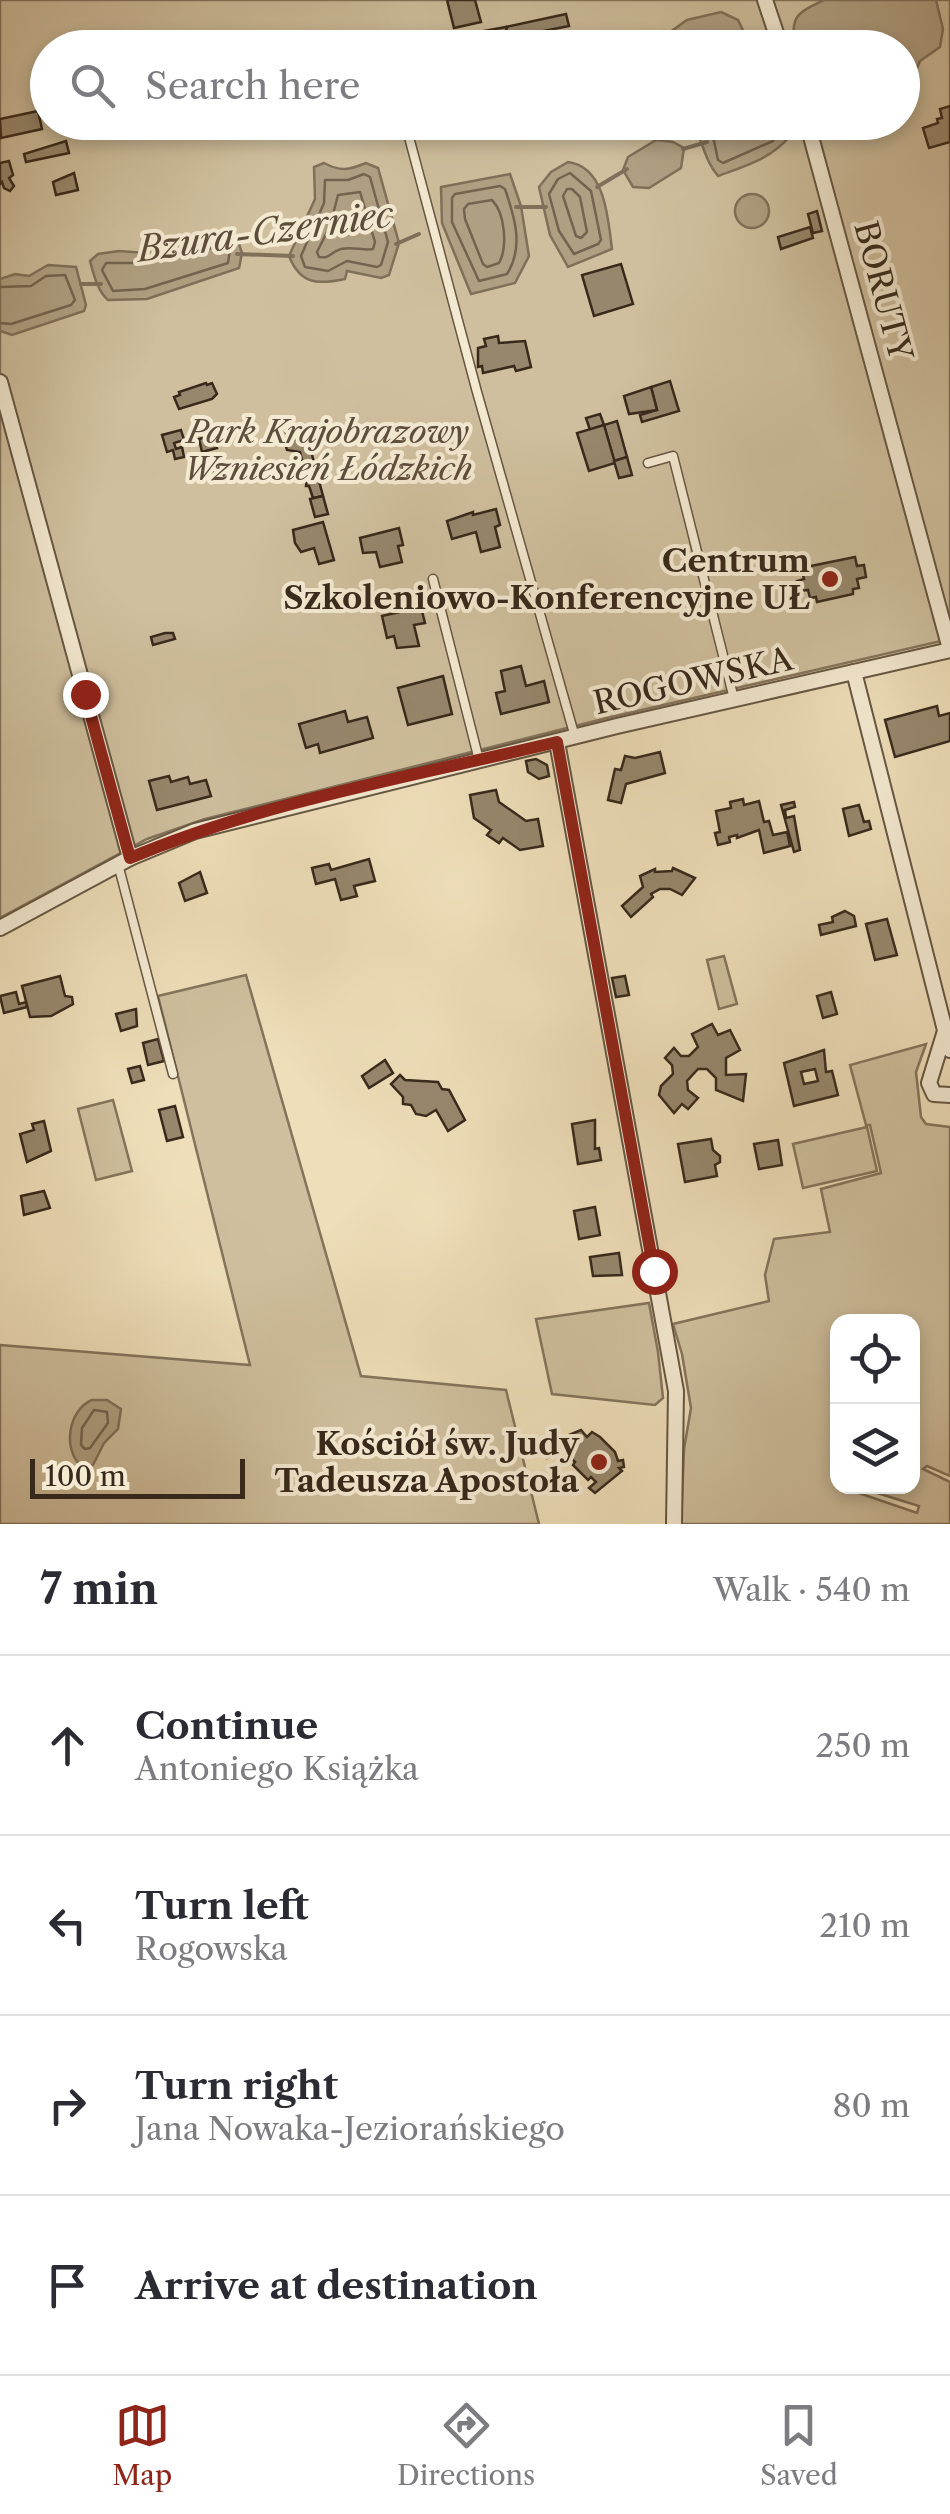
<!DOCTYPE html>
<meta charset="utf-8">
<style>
:root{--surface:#fff;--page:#f7f7f7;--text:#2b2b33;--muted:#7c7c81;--line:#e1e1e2;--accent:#8f2418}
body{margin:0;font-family:"Libre Caslon Text",serif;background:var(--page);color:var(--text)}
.controls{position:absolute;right:30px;bottom:30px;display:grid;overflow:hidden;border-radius:20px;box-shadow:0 5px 15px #0003}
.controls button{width:90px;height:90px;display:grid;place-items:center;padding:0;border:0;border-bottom:2px solid var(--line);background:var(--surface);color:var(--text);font:50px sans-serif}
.scale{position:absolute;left:30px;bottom:25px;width:215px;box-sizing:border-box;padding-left:10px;border:5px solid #38291b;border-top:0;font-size:28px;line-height:35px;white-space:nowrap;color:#38291b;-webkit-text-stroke:8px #f4ead2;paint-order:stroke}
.stop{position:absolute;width:30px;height:30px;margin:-22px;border:8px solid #8f2418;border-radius:50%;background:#fff}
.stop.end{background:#8f2418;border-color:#fff;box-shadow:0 2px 10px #0008}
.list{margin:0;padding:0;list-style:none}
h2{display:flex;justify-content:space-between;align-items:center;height:130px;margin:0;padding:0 40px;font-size:42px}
h2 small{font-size:32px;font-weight:400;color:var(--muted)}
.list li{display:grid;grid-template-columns:65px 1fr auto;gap:30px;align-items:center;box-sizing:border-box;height:180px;padding:0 40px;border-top:2px solid var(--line)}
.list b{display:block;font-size:38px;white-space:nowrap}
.list p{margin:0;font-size:32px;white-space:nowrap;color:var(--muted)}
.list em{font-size:32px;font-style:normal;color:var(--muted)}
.icon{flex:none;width:55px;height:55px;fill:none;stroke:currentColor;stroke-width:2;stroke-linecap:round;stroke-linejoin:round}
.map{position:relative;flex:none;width:950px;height:1524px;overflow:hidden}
.search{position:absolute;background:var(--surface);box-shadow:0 5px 15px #0003;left:30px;right:30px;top:30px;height:110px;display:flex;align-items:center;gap:25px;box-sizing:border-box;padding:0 35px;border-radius:55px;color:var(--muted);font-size:38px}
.sheet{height:850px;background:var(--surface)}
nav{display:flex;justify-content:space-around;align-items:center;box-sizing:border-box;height:140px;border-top:2px solid var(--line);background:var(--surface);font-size:28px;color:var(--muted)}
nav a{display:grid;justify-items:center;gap:5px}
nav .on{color:var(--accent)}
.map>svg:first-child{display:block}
.green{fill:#cfbf9e;stroke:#84745c;stroke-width:2.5;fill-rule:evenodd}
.water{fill:#b0a083;stroke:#807059;stroke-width:2.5}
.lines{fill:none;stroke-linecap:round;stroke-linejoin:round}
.shore{stroke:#74644f;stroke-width:2.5}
.stream{stroke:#807059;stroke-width:4}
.building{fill:#97876d;stroke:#38291b;stroke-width:2.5;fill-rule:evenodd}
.service-casing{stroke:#665642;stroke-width:11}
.minor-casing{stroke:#665642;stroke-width:18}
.service{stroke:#f4ead2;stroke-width:8}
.minor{stroke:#f4ead2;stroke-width:14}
.route{stroke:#8f2418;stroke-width:12}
.poi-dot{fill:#8f2418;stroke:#f4ead2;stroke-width:4}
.labels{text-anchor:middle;stroke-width:8;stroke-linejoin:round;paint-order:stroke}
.street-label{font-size:32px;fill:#38291b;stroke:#f4ead2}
.park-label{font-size:32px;font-style:italic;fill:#5e4e3c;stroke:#f4ead2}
.poi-label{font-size:32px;font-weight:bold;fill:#38291b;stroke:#f4ead2;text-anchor:end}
.water-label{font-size:35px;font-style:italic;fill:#5c4d3a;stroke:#f4ead2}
</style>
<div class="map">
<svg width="950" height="1524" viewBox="0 0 950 1524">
<rect width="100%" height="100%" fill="#eedeb9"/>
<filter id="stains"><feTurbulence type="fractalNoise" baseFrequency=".002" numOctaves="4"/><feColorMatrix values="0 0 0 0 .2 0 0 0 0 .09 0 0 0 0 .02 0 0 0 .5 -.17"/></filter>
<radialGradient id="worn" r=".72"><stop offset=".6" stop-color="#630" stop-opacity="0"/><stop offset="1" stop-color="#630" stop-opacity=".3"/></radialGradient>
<g class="green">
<path d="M0 0H950V639L607 718 205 819 147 839 0 918ZM48 48H902V122H48Z"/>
<path d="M724 956 737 1004 719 1009 707 960Z"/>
<path d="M246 975 361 1376 506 1390 539 1524H0V1345L250 1365 158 996Z"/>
<path d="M926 1044 916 1072 921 1117 926 1124 950 1127V1476L927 1466 923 1469 950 1482V1524H681L684 1449 691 1408 682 1354 673 1324 769 1301 765 1275 774 1239 830 1232 821 1189 881 1173 870 1125H866L850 1065ZM838 1322H912V1486L858 1487 919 1506 917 1513 853 1491V1486H838Z"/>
<path d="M113 1100 132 1171 96 1180 78 1109Z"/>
<path d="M867 1127 877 1171 803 1188 793 1144Z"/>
<path d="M649 1303 658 1352 663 1398 655 1405 552 1394 536 1319Z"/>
</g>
<g class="water">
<path d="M824 0H936L943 29 940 47 920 61 916 70 903 72 902 48 794 47C792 15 795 14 824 0Z"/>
<path d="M721 12 738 20 751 47H668L666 35 687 20Z"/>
<path d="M693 123H780L790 136C771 159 745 166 718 176 705 161 702 140 693 123Z"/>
<path d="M656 140 673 142 684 148 681 168 649 188 633 187 623 170 628 157Z"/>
<path d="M568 162C606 167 608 220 612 249L568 267 550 235 539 187 551 172Z"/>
<path d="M324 163C341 172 349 170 366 163L378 168 399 243 389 275 381 278 347 271 345 279C317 285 300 284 289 256L315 199 314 167Z"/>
<path d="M510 174 521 206 529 256 515 283 471 294 442 223 441 187Z"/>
<circle cx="752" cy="211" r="17"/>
<path d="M221 236 237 238 242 253 239 268 147 299 108 300C97 290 94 275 90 261L98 254 119 251 146 253 159 245Z"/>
<path d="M48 265 76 267 86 305 84 311 12 335 0 331V279L15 274 29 276Z"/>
<path d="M92 1400H107L121 1409 118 1429 104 1443 93 1465 82 1467C62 1450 68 1410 92 1400Z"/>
</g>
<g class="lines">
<g class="shore">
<path d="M705 122 714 141 718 160 723 163 773 141 776 135 773 122"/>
<path d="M570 173 591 191 601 240 598 244 574 254 559 231 549 194 558 179Z"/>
<path d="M364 174 370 177 388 242 381 265 377 267 347 261 328 271 305 267 301 256 324 203 325 180H348Z"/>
<path d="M500 186 505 189C515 218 524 247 507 274L479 281 452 222V198L455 194Z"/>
<path d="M567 189H572L580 197 587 232 581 238 576 236 563 196Z"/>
<path d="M360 192 375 242 373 249C364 251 352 246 341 249 330 252 331 259 319 257L317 252 330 226 338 195Z"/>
<path d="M492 200C505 213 508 247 499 263L487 267 483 264 465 219 464 209 468 204Z"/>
<path d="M221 247 230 250 228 263 145 289 113 291 102 270 106 263H147L160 255Z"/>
<path d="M0 287 31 286 46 276 65 275 75 300 71 305 11 324 0 323"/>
<path d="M94 1410 107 1412 108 1423 90 1448 85 1449 81 1445 82 1428Z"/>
</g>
<g class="stream">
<path d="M683 149 707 142"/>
<path d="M597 187 627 169"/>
<path d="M516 207H546"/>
<path d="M396 244 419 234"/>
<path d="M237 254 293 256"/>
<path d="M81 284H101"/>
</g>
</g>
<g class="building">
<path d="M447 0H475L481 22 454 28Z"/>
<path d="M566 14 569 26 508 38 506 27Z"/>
<path d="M506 27 509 43 488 47 484 31Z"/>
<path d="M950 106V142L929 148 923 128 938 123 937 119 942 118 940 109Z"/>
<path d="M38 111 42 129 1 138 0 119Z"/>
<path d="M66 141 69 153 26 162 24 154Z"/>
<path d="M9 161 13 175 9 178 14 186 10 191 4 188 2 182 0 184V163Z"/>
<path d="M74 173 78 190 56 195 53 182Z"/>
<path d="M817 211 822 231 813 233 808 214Z"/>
<path d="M810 227 813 238 781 249 778 237Z"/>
<path d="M621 264 633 304 594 316 582 275Z"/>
<path d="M498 336 499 343 525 341 531 367 516 371 514 366 483 373 482 366 478 367V348L486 346 484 339Z"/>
<path d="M670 381 679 411 642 422 640 415 657 410 651 387Z"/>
<path d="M206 383 207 385 212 383 217 394 212 399 179 409 174 397 180 395 179 392Z"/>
<path d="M651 387 657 410 629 414 624 396Z"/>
<path d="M600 414 604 425 590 430 586 418Z"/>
<path d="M617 421 627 457 614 461 604 425Z"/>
<path d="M604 425 615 463 589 471 577 433Z"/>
<path d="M305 428 307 436 288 442 286 433Z"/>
<path d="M181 430 184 440 174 443 176 449 182 447 184 457 175 459 173 450 167 452 162 435Z"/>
<path d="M214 435 217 448 202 452 199 439Z"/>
<path d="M307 436 323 496 313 498 309 486H306L307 479 300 452 287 450 285 443Z"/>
<path d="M221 454 225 469 211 473 207 458Z"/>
<path d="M627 457 632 475 619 478 614 461Z"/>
<path d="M323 496 328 514 315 517 310 499Z"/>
<path d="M496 509 500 525 495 527 500 547 481 552 476 532 452 539 447 521 473 512V515Z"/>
<path d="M323 522 334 560 319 564 314 548 301 552 295 543 293 530Z"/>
<path d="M399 528 403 545 398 546 402 562 380 567 376 552 363 553 360 538Z"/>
<path d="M855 557 857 566 864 565 866 577 857 579 859 588 853 589V594L817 602 816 597 810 598 808 590 800 591 797 581 804 579 801 568Z"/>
<path d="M421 607 425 623 414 625 419 646 397 648 394 636 387 638 382 616Z"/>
<path d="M165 633H173L175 639 153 645 151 637Z"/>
<path d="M521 666 526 686 544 681 549 702 501 714 496 693 505 691 501 671Z"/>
<path d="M443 676 452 714 408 725 398 688Z"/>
<path d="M937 706 939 716 950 713V741L895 757 885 720Z"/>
<path d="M345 711 348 722 367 717 373 738 320 753 318 744 306 748 299 724Z"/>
<path d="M660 752 665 773 626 784 621 803 608 800 615 769 621 770 625 756 635 758Z"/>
<path d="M536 759 547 765 549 776 539 779 528 772 526 761Z"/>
<path d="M169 776 171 782 188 777 190 784 206 780 211 796 157 810 149 781Z"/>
<path d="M496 790 499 802 526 821 538 819 543 846 520 850 503 838 499 843 487 835 491 830 474 818 470 795Z"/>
<path d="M743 799 744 805 759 801 764 822 769 821 773 835 787 832 790 846 764 853 759 830 737 838V835L729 837 730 842 718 845 715 833 720 832 716 811 731 808 730 802Z"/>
<path d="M794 802 795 807 785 810 786 818 794 816 800 850 794 852 781 805Z"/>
<path d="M859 805 864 822 869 821 871 829 849 836 843 809Z"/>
<path d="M369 859 375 881 354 886 357 896 341 900 335 879 316 884 312 868 329 864 331 870Z"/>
<path d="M673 868 695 878 682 895 670 889H660L651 894 653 897 631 917 622 906 643 887 640 876 655 869V872L672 871Z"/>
<path d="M200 872 207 893 185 901 179 883Z"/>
<path d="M845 911 854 916 856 926 821 935 819 925 833 922 832 917Z"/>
<path d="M887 919 897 955 875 960 866 924Z"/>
<path d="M60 976 65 996 72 997 73 1004 51 1016 30 1017 22 986Z"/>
<path d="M625 976 629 995 616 997 612 978Z"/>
<path d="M16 992 19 1004 26 1002 27 1007 4 1013 0 996Z"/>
<path d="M831 992 837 1014 823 1018 817 996Z"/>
<path d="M136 1009 137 1026 121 1031 116 1014Z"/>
<path d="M712 1024 718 1035 730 1030 740 1050 726 1058V1075L746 1074 743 1101 716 1090V1078L707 1069H698L687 1081 688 1090 698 1098 688 1109 682 1104 674 1113 659 1095 661 1086 673 1074 672 1065 665 1058 674 1048 681 1056H689L698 1047 692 1034Z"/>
<path d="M158 1039 164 1061 148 1065 143 1043Z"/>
<path d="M824 1050 826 1072 832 1071 838 1095 794 1106 784 1063ZM815 1069 818 1081 804 1084 801 1072Z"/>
<path d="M385 1060 393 1073 369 1088 362 1076Z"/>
<path d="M140 1066 144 1080 132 1083 128 1069Z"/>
<path d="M400 1075 405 1080 438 1082 442 1089 449 1090 465 1120 448 1131 436 1110 426 1116 416 1114 411 1105 403 1104V1097L391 1084Z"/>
<path d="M175 1106 183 1137 167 1141 159 1110Z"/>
<path d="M595 1120V1149L599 1148 601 1160 578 1164 572 1124Z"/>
<path d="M44 1121 51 1151 27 1162 20 1134 34 1130 32 1124Z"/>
<path d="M711 1139 713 1150 720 1156V1162L715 1165 717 1176 685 1182 678 1144Z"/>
<path d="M778 1140 782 1165 759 1169 754 1144Z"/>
<path d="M44 1191 50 1208 24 1215 21 1196Z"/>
<path d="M595 1207 600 1235 579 1239 574 1211Z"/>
<path d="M619 1253 622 1275 593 1276 590 1257Z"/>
<path d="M581 1430 587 1437 592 1432 600 1437 615 1452 618 1461 623 1460 624 1467 619 1468 622 1471 595 1493 589 1488 596 1482 591 1477 588 1480 573 1465 575 1462 569 1456 573 1452 566 1445 569 1435Z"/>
<path d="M559 1439 562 1449 568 1448 573 1452 569 1456 566 1453 547 1458 544 1442Z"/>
</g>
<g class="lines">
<defs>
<g id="service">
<path d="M445 48 446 40"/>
<path d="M405 122 477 392 575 737"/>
<path d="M648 463 673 456 734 699"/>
<path d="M433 579 479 760"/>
<path d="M118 864 173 1074"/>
</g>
<g id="minor">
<path d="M765 0 781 48"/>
<path d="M807 122 950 649"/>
<path d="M0 382 130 858"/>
<path d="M854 672 950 1050"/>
<path d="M557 742 676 1391 674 1524"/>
<path d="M0 928 130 858 195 831 617 726 950 650"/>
<path d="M945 1031 929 1083 934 1094 950 1095"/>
</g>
</defs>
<use href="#service" class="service-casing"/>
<use href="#minor" class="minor-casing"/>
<use href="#service" class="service"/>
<use href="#minor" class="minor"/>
</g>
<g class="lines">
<path class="route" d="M85 694 130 858C266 801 414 776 557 742L654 1271"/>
</g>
<g class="poi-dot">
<circle cx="830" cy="579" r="10"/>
<circle cx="599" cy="1462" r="10"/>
</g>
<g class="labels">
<g class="street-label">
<text transform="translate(883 291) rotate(75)" y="11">BORUTY</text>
<text transform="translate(693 681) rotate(-13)" y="11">ROGOWSKA</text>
</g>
<g class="park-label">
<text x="328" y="443">Park Krajobrazowy<tspan x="328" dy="37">Wzniesień Łódzkich</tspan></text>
</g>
<g class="poi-label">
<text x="810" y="572">Centrum<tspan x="810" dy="37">Szkoleniowo-Konferencyjne UŁ</tspan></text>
<text x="579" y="1455">Kościół św. Judy<tspan x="579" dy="37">Tadeusza Apostoła</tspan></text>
</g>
<g class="water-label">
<text transform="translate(265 232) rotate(-8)" y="12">Bzura-Czerniec</text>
</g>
</g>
<rect width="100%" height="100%" filter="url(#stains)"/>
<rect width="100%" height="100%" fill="url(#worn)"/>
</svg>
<div class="controls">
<button><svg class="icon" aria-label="locate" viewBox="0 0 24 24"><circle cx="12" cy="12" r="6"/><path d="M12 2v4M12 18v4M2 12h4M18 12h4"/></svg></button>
<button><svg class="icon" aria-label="layers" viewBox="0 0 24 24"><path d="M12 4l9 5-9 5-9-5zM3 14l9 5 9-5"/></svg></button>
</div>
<div class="scale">100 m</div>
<div class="stop" style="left:654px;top:1271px"></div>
<div class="stop end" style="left:85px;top:694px"></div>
<div class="search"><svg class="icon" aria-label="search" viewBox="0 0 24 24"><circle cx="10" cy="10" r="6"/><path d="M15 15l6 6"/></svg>Search here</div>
</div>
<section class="sheet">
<h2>7 min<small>Walk · 540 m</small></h2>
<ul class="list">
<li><svg class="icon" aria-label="ahead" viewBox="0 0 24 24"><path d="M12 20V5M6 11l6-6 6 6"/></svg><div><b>Continue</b><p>Antoniego Książka</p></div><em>250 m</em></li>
<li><svg class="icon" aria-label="left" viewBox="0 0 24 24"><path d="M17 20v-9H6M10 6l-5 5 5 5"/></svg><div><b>Turn left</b><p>Rogowska</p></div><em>210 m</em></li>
<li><svg class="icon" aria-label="right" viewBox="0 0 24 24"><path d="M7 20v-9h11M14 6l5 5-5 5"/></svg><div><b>Turn right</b><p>Jana Nowaka-Jeziorańskiego</p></div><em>80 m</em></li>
<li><svg class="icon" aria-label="arrive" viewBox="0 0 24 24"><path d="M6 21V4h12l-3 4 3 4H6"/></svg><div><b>Arrive at destination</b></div></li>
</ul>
</section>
<nav>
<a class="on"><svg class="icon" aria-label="map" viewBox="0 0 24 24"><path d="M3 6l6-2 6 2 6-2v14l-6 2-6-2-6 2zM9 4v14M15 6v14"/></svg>Map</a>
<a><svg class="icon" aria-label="directions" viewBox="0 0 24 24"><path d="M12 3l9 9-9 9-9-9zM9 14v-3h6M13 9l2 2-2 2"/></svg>Directions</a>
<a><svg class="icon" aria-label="saved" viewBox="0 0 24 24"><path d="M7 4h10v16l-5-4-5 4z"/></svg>Saved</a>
</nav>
